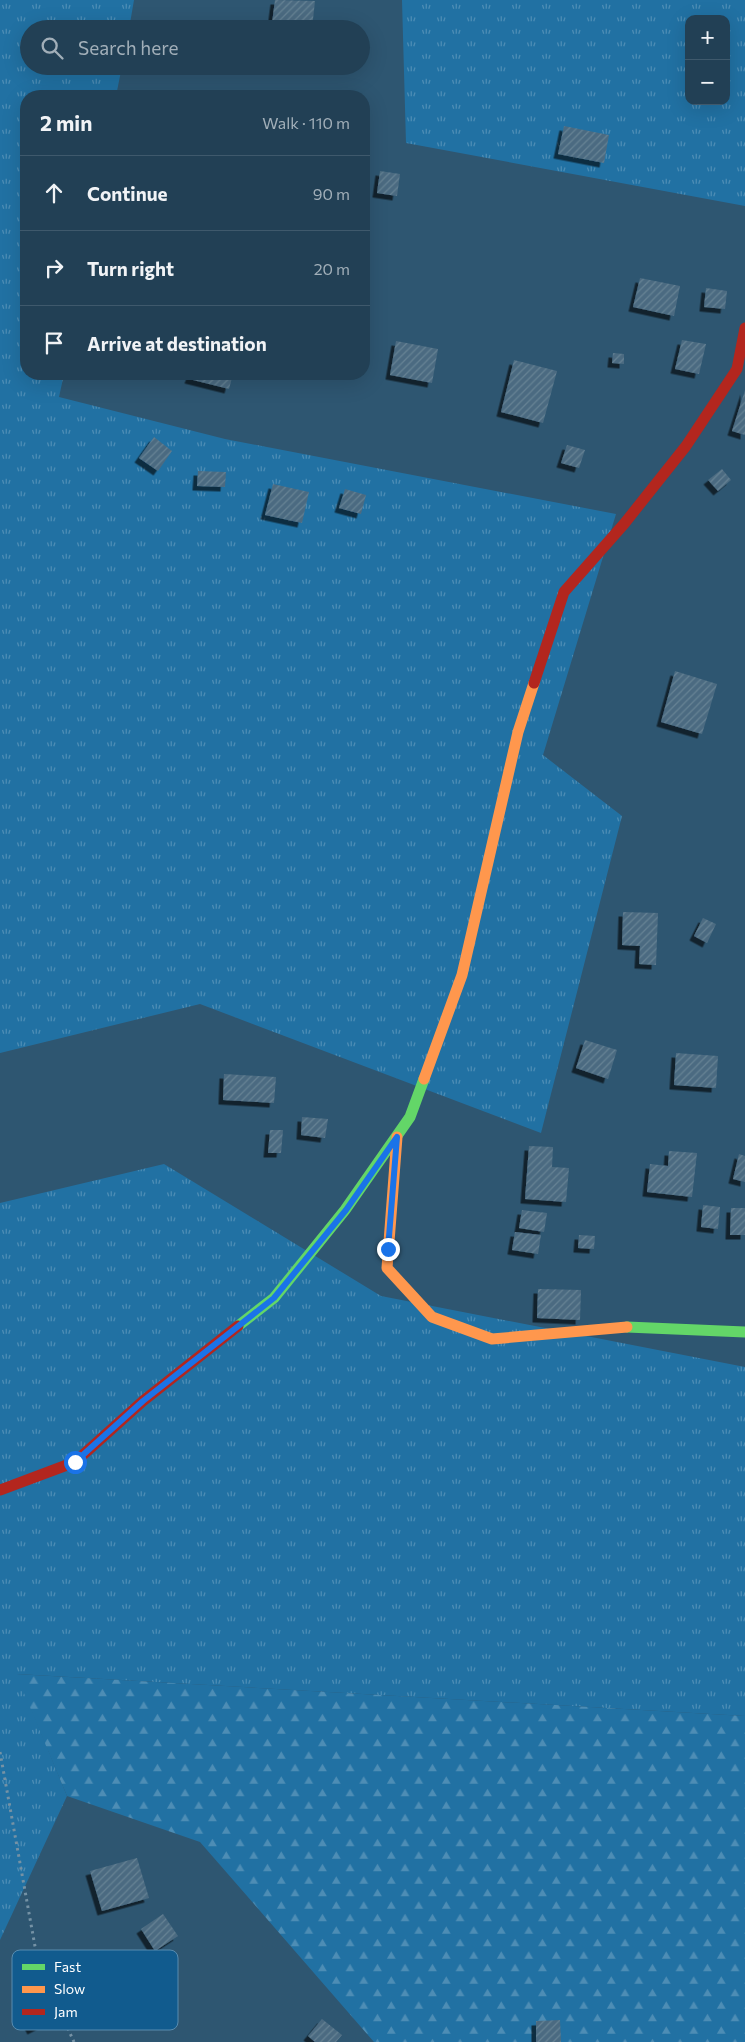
<!DOCTYPE html>
<meta charset="utf-8">
<style>
:root{--surface:#224055;--page:#2e4b5f;--text:#f1f3f6;--muted:#a2afb9;--line:#3f596c}
body{margin:0;font-family:Commissioner,sans-serif;background:var(--page);color:var(--text)}
.controls{position:absolute;right:15px;top:15px;display:grid;overflow:hidden;border-radius:10px;box-shadow:0 5px 20px #0002}
.controls button{width:45px;height:45px;display:grid;place-items:center;padding:0;border:0;border-bottom:1px solid var(--line);background:var(--surface);color:var(--text);font:25px sans-serif}
.stop{position:absolute;width:15px;height:15px;margin:-11px;border:4px solid #1a73e8;border-radius:50%;background:#fff}
.stop.end{background:#1a73e8;border-color:#fff;box-shadow:0 1px 5px #0008}
.list{margin:0;padding:0;list-style:none}
h2{display:flex;justify-content:space-between;align-items:center;height:65px;margin:0;padding:0 20px;font-size:21px}
h2 small{font-size:16px;font-weight:400;color:var(--muted)}
.list li{display:grid;grid-template-columns:32px 1fr auto;gap:15px;align-items:center;box-sizing:border-box;height:75px;padding:0 20px;border-top:1px solid var(--line)}
.list b{display:block;font-size:19px;white-space:nowrap}
.list em{font-size:16px;font-style:normal;color:var(--muted)}
.icon{flex:none;width:28px;height:28px;fill:none;stroke:currentColor;stroke-width:2;stroke-linecap:round;stroke-linejoin:round}
.map{position:relative;flex:none;width:745px;height:2042px;overflow:hidden}
.search{position:absolute;background:var(--surface);box-shadow:0 5px 20px #0002;left:20px;top:20px;width:350px;height:55px;display:flex;align-items:center;gap:12px;box-sizing:border-box;padding:0 18px;border-radius:28px;color:var(--muted);font-size:19px}
.panel{position:absolute;background:var(--surface);box-shadow:0 5px 20px #0002;left:20px;top:90px;width:350px;height:290px;border-radius:20px}
.map>svg:first-child{display:block}
.grass{fill:url(#grass-tufts);fill-rule:evenodd}
.forest{fill:url(#forest-firs)}
.building{fill:url(#building-hatch);filter:url(#shadow)}
.lines{fill:none;stroke-linecap:round;stroke-linejoin:round}
.path{stroke:#7592a5;stroke-width:3;stroke-dasharray:2.5 4;stroke-linecap:butt}
.fast{stroke:#63d668;stroke-width:11}
.slow{stroke:#ff974d;stroke-width:11}
.jam{stroke:#b3261e;stroke-width:11}
.route{stroke:#1a73e8;stroke-width:6}
.key{fill:#115b8e;stroke:#588cb0;stroke-width:1}
.key-label{font-size:14px;fill:#fff}
</style>
<div class="map">
<svg width="745" height="2042" viewBox="0 0 745 2042">
<defs>
<pattern id="grass-tufts" width="24" height="20" patternUnits="userSpaceOnUse" patternTransform="scale(1.25)"><rect width="24" height="20" fill="#2171a3"/><path d="M3 7l-1-3M5 7V3M7 7l1-3M15 17l-1-3M17 17v-4M19 17l1-3" fill="none" stroke="#4d8db5"/></pattern>
<pattern id="forest-firs" width="22" height="20" patternUnits="userSpaceOnUse" patternTransform="scale(1.25)"><rect width="22" height="20" fill="#2171a3"/><path d="M5 1l3.5 6h-7zM16 11l3.5 6h-7z" fill="#4d8db5"/></pattern>
<pattern id="building-hatch" width="6" height="6" patternUnits="userSpaceOnUse" patternTransform="scale(1.25)"><rect width="6" height="6" fill="#4b6b81"/><path d="M-1 1l2-2M0 6l6-6M5 7l2-2" fill="none" stroke="#668194"/></pattern>
<filter id="shadow"><feDropShadow dx="-4.5" dy="4.5" stdDeviation="0" flood-color="#0009"/></filter>
</defs>
<rect width="100%" height="100%" fill="#2e5671"/>
<g class="grass">
<path d="M0 0H134L129 29H29V66H122L116 96H26V374H64L59 397 225 439 616 514 543 755 622 816 541 1133 200 1004 0 1053Z"/>
<path d="M402 0H745V206L406 143ZM689 19H726V101H689Z"/>
<path d="M164 1164 381 1296 745 1367V1716L17 1674 67 1796 0 1940V1203Z"/>
</g>
<path class="forest" d="M16 1674 745 1716V2042H374L200 1842 67 1796Z"/>
<g class="building">
<path d="M275 0 315 1 312 28 272 23Z"/>
<path d="M271 24 301 27V29H270Z"/>
<path d="M564 126 609 135 604 163 558 154Z"/>
<path d="M380 171 400 174 397 196 377 193Z"/>
<path d="M640 278 680 286 674 316 633 307Z"/>
<path d="M706 288 727 291 725 309 704 307Z"/>
<path d="M682 340 706 344 699 374 675 369Z"/>
<path d="M396 341 438 349 432 383 390 375Z"/>
<path d="M613 353 624 354V364L612 363Z"/>
<path d="M514 360 557 371 543 423 501 412Z"/>
<path d="M191 374H233L229 389 189 379Z"/>
<path d="M745 390V435L732 431Z"/>
<path d="M154 437 172 451 158 471 139 458Z"/>
<path d="M567 445 585 450 579 468 561 463Z"/>
<path d="M722 469 731 480 718 491 708 480Z"/>
<path d="M198 471 226 472 225 487 197 486Z"/>
<path d="M273 484 309 492 302 523 265 515Z"/>
<path d="M345 489 366 495 361 514 339 508Z"/>
<path d="M675 671 717 684 702 734 661 722Z"/>
<path d="M623 912 658 913 656 965 639 964 640 946 622 945Z"/>
<path d="M703 918 716 924 707 943 694 936Z"/>
<path d="M585 1040 617 1050 608 1079 576 1068Z"/>
<path d="M676 1053 718 1056 716 1088 674 1085Z"/>
<path d="M224 1074 276 1077 274 1103 223 1100Z"/>
<path d="M302 1117 328 1119 325 1138 301 1135Z"/>
<path d="M270 1130H283L281 1153H268Z"/>
<path d="M529 1146 553 1147 552 1167 569 1168 566 1202 525 1199Z"/>
<path d="M669 1151 697 1153 692 1197 647 1192 650 1164 668 1166Z"/>
<path d="M739 1154 745 1156V1182L733 1179Z"/>
<path d="M703 1205 720 1207 718 1229 701 1227Z"/>
<path d="M731 1208H745V1235H730Z"/>
<path d="M522 1210 547 1213 544 1232 519 1228Z"/>
<path d="M515 1232 541 1235 538 1254 512 1250Z"/>
<path d="M579 1235 595 1236 594 1249 578 1248Z"/>
<path d="M538 1289 581 1290 580 1320 537 1318Z"/>
<path d="M137 1858 149 1898 102 1911 90 1871Z"/>
<path d="M163 1914 178 1936 155 1951 141 1929Z"/>
<path d="M46 2009 52 2020 32 2030 26 2019Z"/>
<path d="M322 2019 342 2035 336 2042H315L308 2036Z"/>
<path d="M560 2020 561 2042H536V2021Z"/>
</g>
<g class="lines">
<path class="path" d="M0 1752 38 1963 74 2042"/>
<g class="fast">
<path d="M238 1326 274 1298 345 1210 410 1117 424 1079"/>
<path d="M627 1327 745 1332"/>
</g>
<g class="slow">
<path d="M424 1079 462 975 518 732 534 683"/>
<path d="M397 1137 387 1268 432 1317 492 1339 627 1327"/>
</g>
<g class="jam">
<path d="M534 683 564 592 624 524 686 446 737 369 745 328"/>
<path d="M0 1490 75 1462 143 1401 238 1326"/>
</g>
</g>
<g class="lines">
<path class="route" d="M75 1462 143 1401 274 1298 346 1210 397 1137 388 1249"/>
</g>
<rect x="12" y="1950" width="166" height="80" rx="8" class="key"/>
<rect x="22" y="1964" width="23" height="6" fill="#63d668"/>
<rect x="22" y="1986" width="23" height="7" fill="#ff974d"/>
<rect x="22" y="2009" width="23" height="6" fill="#b3261e"/>
<g class="key-label">
<text x="54" y="1972">Fast</text>
<text x="54" y="1994">Slow</text>
<text x="54" y="2017">Jam</text>
</g>
</svg>
<div class="controls">
<button>+</button>
<button>−</button>
</div>
<div class="stop" style="left:75px;top:1462px"></div>
<div class="stop end" style="left:388px;top:1249px"></div>
<div class="search"><svg class="icon" aria-label="search" viewBox="0 0 24 24"><circle cx="10" cy="10" r="6"/><path d="M15 15l6 6"/></svg>Search here</div>
<section class="panel">
<h2>2 min<small>Walk · 110 m</small></h2>
<ul class="list">
<li><svg class="icon" aria-label="ahead" viewBox="0 0 24 24"><path d="M12 20V5M6 11l6-6 6 6"/></svg><div><b>Continue</b></div><em>90 m</em></li>
<li><svg class="icon" aria-label="right" viewBox="0 0 24 24"><path d="M7 20v-9h11M14 6l5 5-5 5"/></svg><div><b>Turn right</b></div><em>20 m</em></li>
<li><svg class="icon" aria-label="arrive" viewBox="0 0 24 24"><path d="M6 21V4h12l-3 4 3 4H6"/></svg><div><b>Arrive at destination</b></div></li>
</ul>
</section>
</div>
